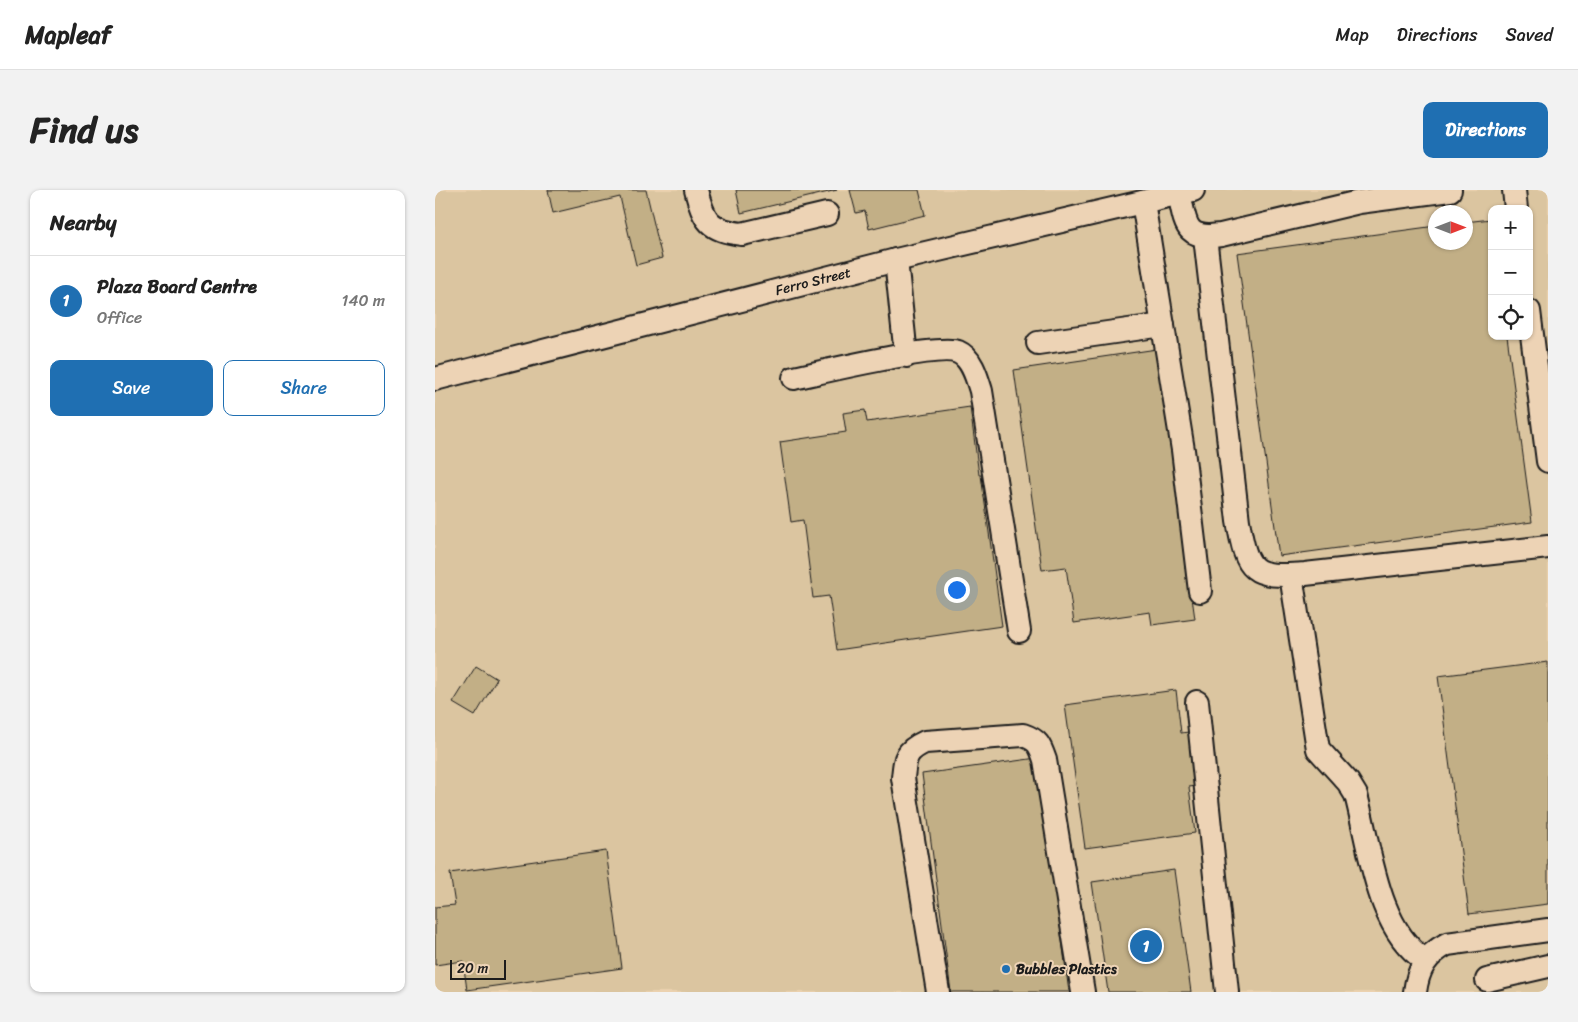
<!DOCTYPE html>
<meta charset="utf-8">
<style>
:root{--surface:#fff;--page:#f2f2f2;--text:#222;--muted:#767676;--line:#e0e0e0;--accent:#1f6fb2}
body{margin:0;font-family:Sriracha,sans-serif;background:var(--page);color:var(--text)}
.controls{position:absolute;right:15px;top:15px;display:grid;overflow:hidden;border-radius:10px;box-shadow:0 1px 4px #0004}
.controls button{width:45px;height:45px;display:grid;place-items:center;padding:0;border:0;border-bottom:1px solid var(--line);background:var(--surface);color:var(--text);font:25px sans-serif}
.compass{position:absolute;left:993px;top:15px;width:45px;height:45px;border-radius:50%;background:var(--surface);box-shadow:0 1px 4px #0004;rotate:90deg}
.scale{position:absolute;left:15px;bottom:12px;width:56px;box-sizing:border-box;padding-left:5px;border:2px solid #1c1c1c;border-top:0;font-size:14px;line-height:18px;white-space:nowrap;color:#1c1c1c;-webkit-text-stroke:4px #edd3b5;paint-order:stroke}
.you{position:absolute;left:521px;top:399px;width:18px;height:18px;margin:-12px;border:4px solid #fff;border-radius:50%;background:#1a73e8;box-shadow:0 0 0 8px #1a73e833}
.badge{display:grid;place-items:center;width:32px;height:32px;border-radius:50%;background:var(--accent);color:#fff;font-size:16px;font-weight:700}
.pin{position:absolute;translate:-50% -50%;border:2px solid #fff;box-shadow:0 1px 5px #0006}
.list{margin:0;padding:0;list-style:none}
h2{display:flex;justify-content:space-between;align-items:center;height:65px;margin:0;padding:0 20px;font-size:21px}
h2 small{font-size:16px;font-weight:400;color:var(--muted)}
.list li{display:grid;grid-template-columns:32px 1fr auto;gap:15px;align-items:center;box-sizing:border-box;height:90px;padding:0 20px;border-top:1px solid var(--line)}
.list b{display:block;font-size:19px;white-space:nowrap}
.list p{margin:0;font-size:16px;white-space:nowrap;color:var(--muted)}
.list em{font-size:16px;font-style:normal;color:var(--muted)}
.actions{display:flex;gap:10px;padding:15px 20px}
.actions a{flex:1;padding:11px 0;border:1px solid var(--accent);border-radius:10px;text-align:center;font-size:18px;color:var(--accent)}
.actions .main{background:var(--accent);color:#fff}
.icon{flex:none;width:28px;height:28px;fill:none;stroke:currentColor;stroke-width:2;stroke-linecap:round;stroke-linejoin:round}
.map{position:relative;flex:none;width:1113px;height:802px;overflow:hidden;border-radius:10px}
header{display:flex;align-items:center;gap:30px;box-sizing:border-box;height:70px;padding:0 25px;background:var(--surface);border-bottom:1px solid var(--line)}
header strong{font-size:24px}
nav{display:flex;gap:28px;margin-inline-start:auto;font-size:18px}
.intro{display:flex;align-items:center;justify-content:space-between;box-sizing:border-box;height:120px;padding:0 30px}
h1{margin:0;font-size:35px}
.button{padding:12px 22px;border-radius:10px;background:var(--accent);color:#fff;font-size:18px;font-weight:700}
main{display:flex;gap:30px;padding:0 30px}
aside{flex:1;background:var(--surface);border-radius:10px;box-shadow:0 1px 4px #0004}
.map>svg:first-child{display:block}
.built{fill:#dbc5a0;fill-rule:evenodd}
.building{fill:#c2af86;stroke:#1c1c1c}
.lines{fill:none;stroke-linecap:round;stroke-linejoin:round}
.minor-casing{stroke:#1c1c1c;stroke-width:26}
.minor{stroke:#edd3b5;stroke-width:22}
.poi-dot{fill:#1f6fb2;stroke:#edd3b5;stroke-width:2}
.labels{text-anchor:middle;stroke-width:4;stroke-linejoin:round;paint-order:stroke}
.street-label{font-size:14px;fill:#1c1c1c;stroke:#edd3b5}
.poi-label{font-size:14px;font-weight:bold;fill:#1c1c1c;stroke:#edd3b5;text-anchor:start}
</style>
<header>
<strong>Mapleaf</strong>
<nav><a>Map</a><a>Directions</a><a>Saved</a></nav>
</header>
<div class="intro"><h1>Find us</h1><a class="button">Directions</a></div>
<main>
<aside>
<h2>Nearby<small></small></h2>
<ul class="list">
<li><span class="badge">1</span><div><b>Plaza Board Centre</b><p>Office</p></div><em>140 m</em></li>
</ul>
<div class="actions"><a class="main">Save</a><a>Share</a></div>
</aside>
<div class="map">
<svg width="1113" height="802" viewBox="0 0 1113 802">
<rect width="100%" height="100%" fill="#ecd2b0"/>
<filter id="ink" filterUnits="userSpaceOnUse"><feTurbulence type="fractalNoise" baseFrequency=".02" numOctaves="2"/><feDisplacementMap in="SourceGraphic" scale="10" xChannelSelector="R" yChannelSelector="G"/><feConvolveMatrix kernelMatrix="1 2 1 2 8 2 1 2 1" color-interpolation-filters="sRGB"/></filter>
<g filter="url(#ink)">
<path class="built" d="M0 0H1113V802H0ZM1057 19H1094V146H1057ZM1001 22H1030V52H1001Z"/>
<g class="building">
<path d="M113 0H211L227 68 201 75 185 7 118 23Z"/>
<path d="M301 0H402L306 23Z"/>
<path d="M415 0H484L490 25 434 39 430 21 421 23Z"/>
<path d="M1056 29 1057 146H1072L1097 332 844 366 802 63 1001 36V52H1030V32Z"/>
<path d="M722 159 760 429 717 435 715 422 639 433 631 377 607 380 579 180Z"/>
<path d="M535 217 544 285H546L567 436 402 460 394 406 378 408 368 330 356 332 345 252 411 242 408 223 430 220 432 232Z"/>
<path d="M1113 472V714L1034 724 1003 486Z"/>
<path d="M41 476 62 489 40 526 18 513Z"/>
<path d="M741 500 746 543 761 541 768 595 754 597 760 643 650 658 630 515Z"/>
<path d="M602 568 634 802H516L487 584Z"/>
<path d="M171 661 187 778 32 800 28 771 0 775V717L20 715 15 683Z"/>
<path d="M739 680 756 802H673L657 692Z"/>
</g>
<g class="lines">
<defs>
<g id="minor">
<path d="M261 0C269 31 274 40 307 44L392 24"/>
<path d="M1079 0 1081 19"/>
<path d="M744 3C751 34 749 50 786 45L924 12 1015 0"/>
<path d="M708 12 748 260 765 401"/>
<path d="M770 47 803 331C812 382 816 388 870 384L1113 357"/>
<path d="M461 70 471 166"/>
<path d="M1094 121 1113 271"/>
<path d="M603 153 728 135"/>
<path d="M359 188C386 182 504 154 523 162 537 168 542 188 546 201L584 441"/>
<path d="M0 189 461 70 758 0"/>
<path d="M856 385 883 559 913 592 921 605C935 657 942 740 990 770"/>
<path d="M762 512 792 802"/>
<path d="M1052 790 1113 776"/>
<path d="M503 802 468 588C470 568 470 561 490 552L588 545C603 550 605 555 610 570L648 802"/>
<path d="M980 802C983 779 991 765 1012 754L1113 740"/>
</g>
</defs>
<use href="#minor" class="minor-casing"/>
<use href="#minor" class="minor"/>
</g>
</g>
<circle class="poi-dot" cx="571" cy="779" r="5"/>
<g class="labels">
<g class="street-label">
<text transform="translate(378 91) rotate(-14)" y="5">Ferro Street</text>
</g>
<g class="poi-label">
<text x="581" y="784">Bubbles Plastics</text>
</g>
</g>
</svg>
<div class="controls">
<button>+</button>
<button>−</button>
<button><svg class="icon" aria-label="locate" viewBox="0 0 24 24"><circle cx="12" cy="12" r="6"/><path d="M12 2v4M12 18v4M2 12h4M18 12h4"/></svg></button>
</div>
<svg class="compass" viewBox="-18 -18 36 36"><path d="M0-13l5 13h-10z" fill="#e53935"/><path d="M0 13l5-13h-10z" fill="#767676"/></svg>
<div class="scale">20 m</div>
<div class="you"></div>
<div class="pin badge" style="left:711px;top:756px">1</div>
</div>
</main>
